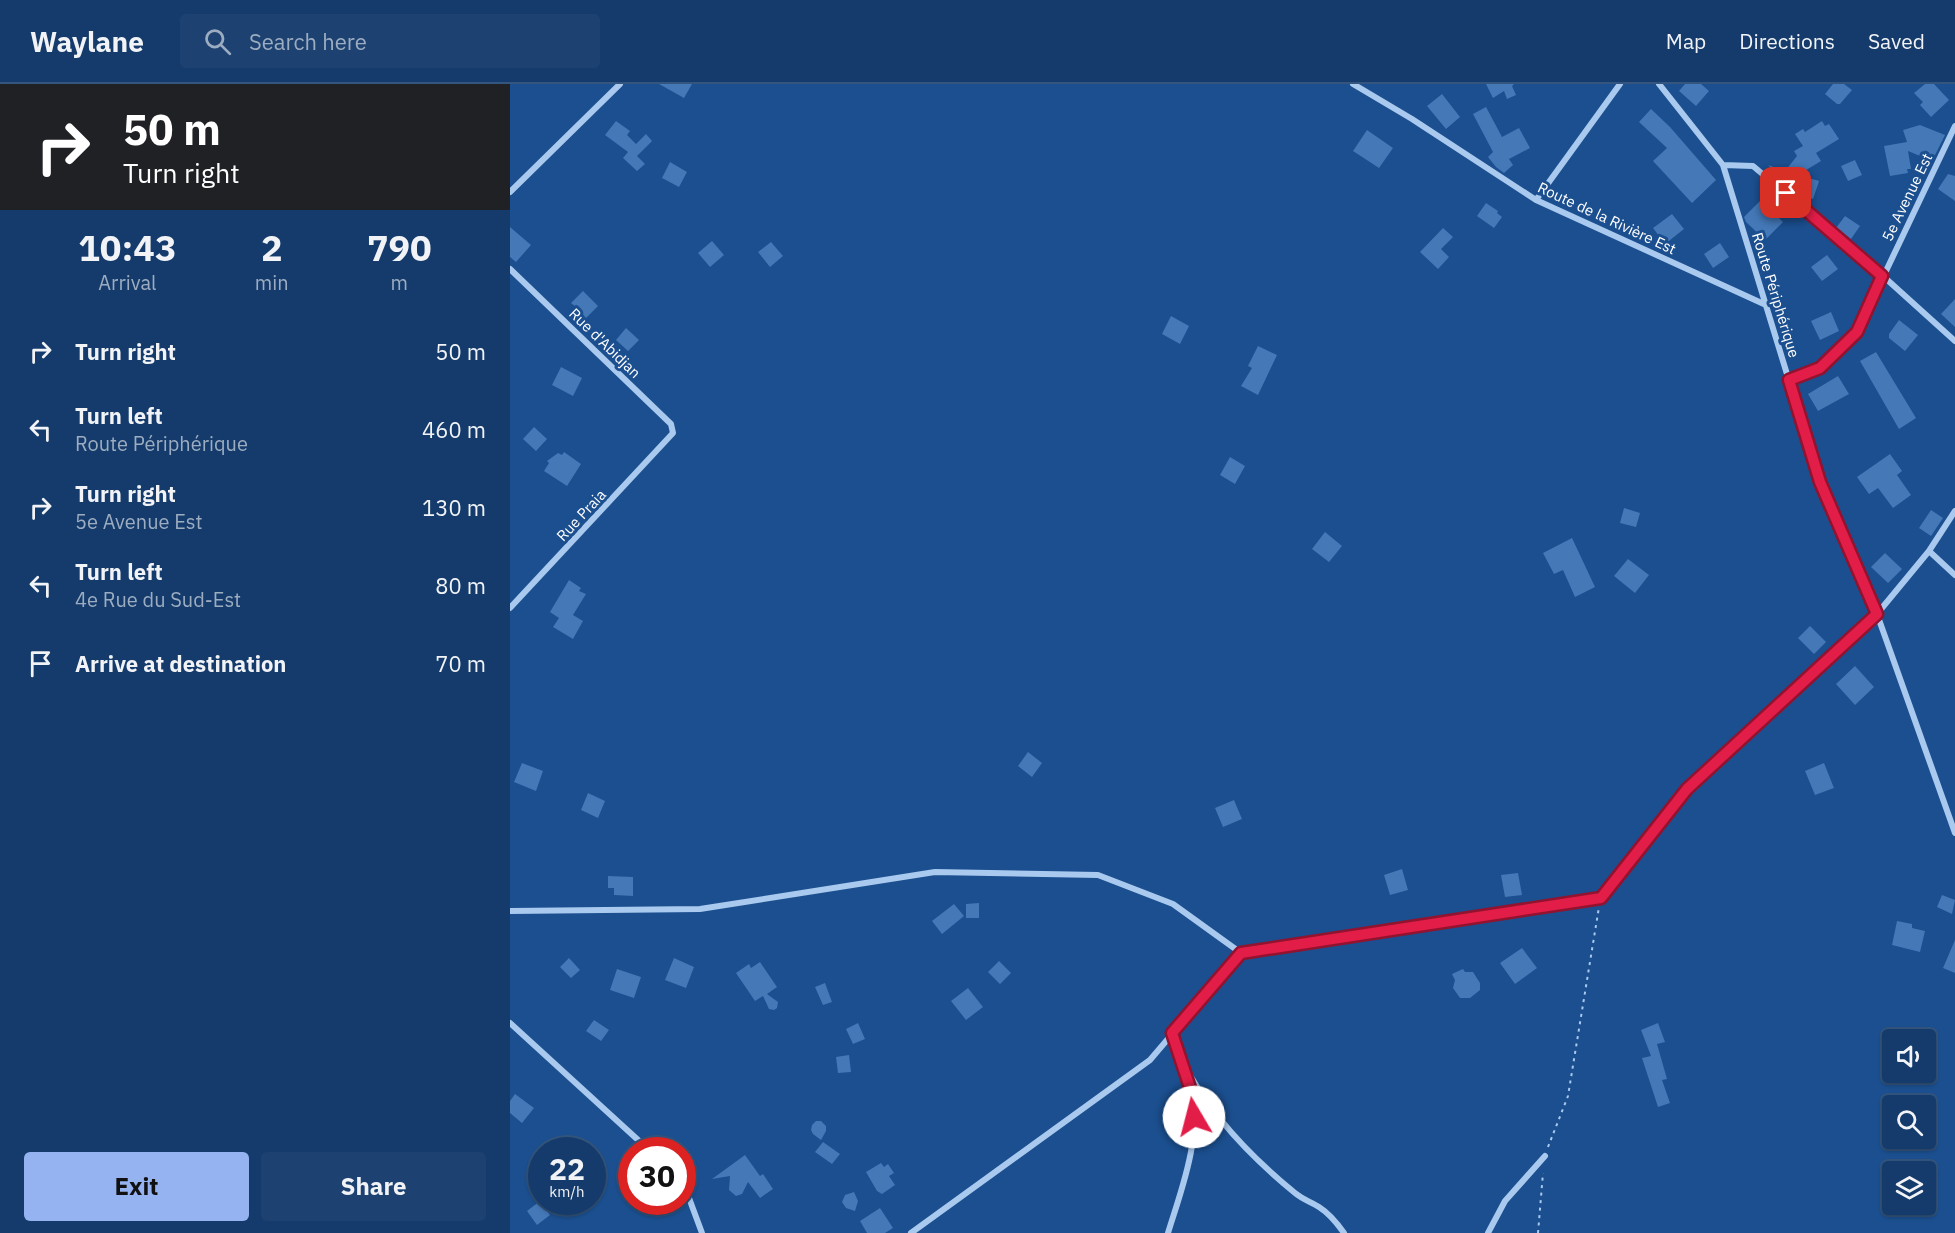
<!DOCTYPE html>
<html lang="en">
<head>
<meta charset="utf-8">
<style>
	:root { --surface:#143b6b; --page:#1d4271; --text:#f1f3f6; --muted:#9dadc1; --line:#33557e; --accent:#95b2f1 }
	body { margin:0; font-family:"IBM Plex Sans",sans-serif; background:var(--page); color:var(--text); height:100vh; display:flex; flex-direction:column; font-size:22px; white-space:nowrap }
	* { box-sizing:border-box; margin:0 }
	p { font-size:20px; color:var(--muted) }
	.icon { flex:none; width:33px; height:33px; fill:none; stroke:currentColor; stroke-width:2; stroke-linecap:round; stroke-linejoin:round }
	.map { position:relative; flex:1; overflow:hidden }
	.panel { display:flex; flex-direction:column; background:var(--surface); width:510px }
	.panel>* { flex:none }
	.guide { background:#202124; color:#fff; overflow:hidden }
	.controls { position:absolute; left:1372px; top:945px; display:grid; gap:12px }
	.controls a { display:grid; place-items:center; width:54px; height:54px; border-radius:6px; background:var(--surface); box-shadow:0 2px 4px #0004,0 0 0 2px var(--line); font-size:30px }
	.speed { position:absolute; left:18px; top:1053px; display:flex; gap:12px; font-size:30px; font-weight:700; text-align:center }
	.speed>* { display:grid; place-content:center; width:78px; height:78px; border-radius:50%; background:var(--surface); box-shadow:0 2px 4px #0004,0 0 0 2px var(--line); line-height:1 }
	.speed small { font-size:15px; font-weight:400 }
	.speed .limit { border:9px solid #d22; background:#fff; color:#111 }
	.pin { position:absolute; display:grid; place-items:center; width:51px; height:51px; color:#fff; margin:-26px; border-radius:12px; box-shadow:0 3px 9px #0006 }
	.me { position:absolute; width:66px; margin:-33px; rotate:352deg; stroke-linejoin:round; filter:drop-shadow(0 0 4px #0008) }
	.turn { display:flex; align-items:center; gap:21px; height:126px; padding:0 24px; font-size:27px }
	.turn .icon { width:78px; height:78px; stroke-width:2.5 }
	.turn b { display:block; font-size:42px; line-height:51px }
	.eta { display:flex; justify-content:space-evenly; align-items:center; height:102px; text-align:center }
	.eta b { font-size:36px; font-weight:800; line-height:42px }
	.action { display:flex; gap:12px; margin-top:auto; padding:12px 24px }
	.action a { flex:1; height:69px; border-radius:6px; background:var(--accent); color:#111; font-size:24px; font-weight:800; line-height:69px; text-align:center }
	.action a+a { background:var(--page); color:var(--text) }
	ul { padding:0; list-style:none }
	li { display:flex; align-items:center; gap:18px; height:78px; padding:0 24px }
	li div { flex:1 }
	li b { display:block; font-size:22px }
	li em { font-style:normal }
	header { display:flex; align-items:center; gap:36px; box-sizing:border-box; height:84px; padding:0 30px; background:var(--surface); border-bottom:2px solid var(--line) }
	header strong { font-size:28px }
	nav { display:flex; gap:33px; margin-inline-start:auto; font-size:21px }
	.search { width:420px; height:54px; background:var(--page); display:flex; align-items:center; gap:15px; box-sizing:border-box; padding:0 21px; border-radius:6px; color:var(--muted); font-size:22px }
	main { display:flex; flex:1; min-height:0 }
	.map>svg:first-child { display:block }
	.building { fill:#4478b7 }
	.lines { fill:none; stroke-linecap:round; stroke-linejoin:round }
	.path { stroke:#a9c9ee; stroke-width:2; stroke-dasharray:3 4.5; stroke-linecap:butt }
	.minor { stroke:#a9c9ee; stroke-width:6 }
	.route-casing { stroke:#92132f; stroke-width:15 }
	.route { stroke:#e11d48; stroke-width:10 }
	.labels { text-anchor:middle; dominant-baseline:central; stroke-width:6; stroke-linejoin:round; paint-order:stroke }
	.street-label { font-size:15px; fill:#fff; stroke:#1b4f8f }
</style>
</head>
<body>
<header>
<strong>Waylane</strong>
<div class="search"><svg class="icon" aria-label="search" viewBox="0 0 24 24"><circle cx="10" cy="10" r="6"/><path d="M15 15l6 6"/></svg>Search here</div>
<nav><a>Map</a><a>Directions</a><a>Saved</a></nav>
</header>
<main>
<section class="panel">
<div class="guide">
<div class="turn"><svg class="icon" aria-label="right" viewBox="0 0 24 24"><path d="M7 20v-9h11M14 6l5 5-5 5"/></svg><div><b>50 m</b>Turn right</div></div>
</div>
<div class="eta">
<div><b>10:43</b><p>Arrival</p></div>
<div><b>2</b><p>min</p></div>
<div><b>790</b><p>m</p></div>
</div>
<ul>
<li><svg class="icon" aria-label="right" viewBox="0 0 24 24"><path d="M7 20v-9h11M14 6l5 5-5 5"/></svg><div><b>Turn right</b></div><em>50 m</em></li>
<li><svg class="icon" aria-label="left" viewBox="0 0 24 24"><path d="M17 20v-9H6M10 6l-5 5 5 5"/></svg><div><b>Turn left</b><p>Route Périphérique</p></div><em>460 m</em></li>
<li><svg class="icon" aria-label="right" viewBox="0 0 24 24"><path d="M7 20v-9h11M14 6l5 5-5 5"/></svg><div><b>Turn right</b><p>5e Avenue Est</p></div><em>130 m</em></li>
<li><svg class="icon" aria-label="left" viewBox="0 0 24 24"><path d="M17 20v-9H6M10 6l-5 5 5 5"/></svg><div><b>Turn left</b><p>4e Rue du Sud-Est</p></div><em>80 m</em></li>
<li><svg class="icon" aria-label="arrive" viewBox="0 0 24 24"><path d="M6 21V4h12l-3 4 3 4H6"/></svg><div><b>Arrive at destination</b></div><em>70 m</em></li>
</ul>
<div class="action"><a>Exit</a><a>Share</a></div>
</section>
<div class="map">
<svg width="1445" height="1149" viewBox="0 0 1445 1149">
	<rect width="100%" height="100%" fill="#1b4f8f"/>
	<path class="building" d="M149 0H182L174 14Z
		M976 0H1004L1002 2 1006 11 997 15 994 7 983 14Z
		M1175 0H1191L1199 7 1186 22 1169 7Z
		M1323 0H1334L1342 6 1330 20H1327L1315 10Z
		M1415 0H1424L1439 16 1421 33 1410 21 1413 18 1404 9Z
		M932 10 950 33 936 45 917 22Z
		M976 23 992 53 1009 44 1020 64 999 75 1003 81 994 89 986 83 978 73 983 68 963 30Z
		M1141 25 1160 43 1206 96 1182 119 1143 77 1157 64 1129 38Z
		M106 37 120 47 117 51 126 60 136 50 142 57 127 72 135 80 127 87 113 74 118 68 95 51Z
		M1312 37 1315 42 1319 40 1329 55 1306 69 1311 77 1288 91 1309 97 1303 115 1293 112 1258 81 1275 87 1287 72 1284 67 1293 62 1285 50 1293 45 1295 48Z
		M1410 41 1435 51 1422 77 1398 67 1401 85H1397L1398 89 1380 92 1374 62 1397 58 1393 46Z
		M857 46 883 64 869 84 843 67Z
		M1345 76 1352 91 1338 97 1331 82Z
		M160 78 177 88 169 103 152 94Z
		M1438 90 1445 92V117L1428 105Z
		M1251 116 1273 138 1255 156 1236 138 1234 133Z
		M976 119 988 127 987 129 992 133 984 144 967 132Z
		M1162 130 1174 145 1155 160 1143 144Z
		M1335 132 1350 142 1341 155 1326 144Z
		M0 143 21 161 6 178 0 173Z
		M933 144 943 153 931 165 939 173 928 185 910 168Z
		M202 157 214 171 200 183 188 169Z
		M261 158 273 172 260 183 248 168Z
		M1210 159 1219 173 1203 184 1194 170Z
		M1317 171 1328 185 1312 197 1301 183Z
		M73 207 88 222 73 237 62 227 66 223 61 219Z
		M1445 215V243L1431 230Z
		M1321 228 1329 247 1310 256 1301 237Z
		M661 232 679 242 670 260 652 250Z
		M1277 233 1283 250 1271 254 1266 236Z
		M1389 236 1408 251 1395 267 1379 254V250Z
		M116 244 129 256 118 267 106 256Z
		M748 262 767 271 748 311 731 302 742 284 738 282Z
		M1366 268 1406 334 1389 345 1350 277Z
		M51 283 72 294 63 312 42 301Z
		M1328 292 1339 310 1308 327 1298 310Z
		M24 343 37 355 26 367 13 355Z
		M54 368 71 380 57 402 34 387 39 379 37 377 48 369 52 371Z
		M1380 370 1392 387 1387 391 1401 411 1383 424 1368 404 1359 410 1347 393Z
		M720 373 735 382 725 400 710 391Z
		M1114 424 1130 429 1126 443 1110 439Z
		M1421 426 1433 434 1421 452 1409 444Z
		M815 448 832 462 819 478 802 465Z
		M1062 454 1085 503 1065 513 1053 486 1044 490 1033 469Z
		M1375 469 1392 485 1378 499 1361 483Z
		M1118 475 1139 491 1125 509 1104 492Z
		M59 496 71 504 69 507 76 510 63 531 73 537 63 555 43 543 49 534 40 528Z
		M1300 542 1316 558 1304 570 1288 554Z
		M1345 582 1364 603 1345 621 1326 600Z
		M518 668 532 679 522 693 508 682Z
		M12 679 33 687 26 707 4 698Z
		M1314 679 1324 704 1305 711 1295 687Z
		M78 709 95 717 88 734 71 726Z
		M724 716 732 735 713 743 705 724Z
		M892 785 898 806 880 811 874 791Z
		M1008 789 1012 811 995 813 991 791Z
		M98 792 123 793V812L104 811V804H98Z
		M1432 811 1445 816 1442 830 1427 823Z
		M469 819V834H456V820Z
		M444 820 454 832 432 850 422 837Z
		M1387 837 1402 840V844L1415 847 1410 868 1382 861Z
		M1445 856V889L1433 884Z
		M1012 864 1027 884 1005 900 990 879Z
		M59 874 70 886 61 894 50 883Z
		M164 874 184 883 176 904 155 896Z
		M489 877 501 889 490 900 478 888Z
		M250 878 267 903 257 910 268 918 267 924 264 926 259 925 253 912 245 917 226 889 239 880 241 884Z
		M107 885 131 893 124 914 100 906Z
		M953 885 955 888H963L970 899V906L960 914H950L943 904 945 896 942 890Z
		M315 899 322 918 313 921 305 903Z
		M458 904 473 923 456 936 441 917Z
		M84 936 99 946 91 957 76 947Z
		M348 939 355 955 343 960 336 945Z
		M1148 939 1155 958 1147 960 1157 995 1152 996 1160 1019 1148 1023 1132 974 1141 972 1131 946Z
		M339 971 341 988 328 989 326 973Z
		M5 1010 24 1024 12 1039 0 1029V1017Z
		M306 1037H311L316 1042V1047L311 1056 303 1050 301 1046 302 1041Z
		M313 1058 330 1070 322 1080 305 1068Z
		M235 1071 250 1092 253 1090 263 1105 250 1114 238 1098 232 1110 226 1112 219 1106 220 1092 202 1095Z
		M371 1079 374 1083 378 1080 384 1089 379 1092 385 1101 372 1110 367 1107 356 1088Z
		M344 1108 348 1117 345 1127 336 1124 332 1118 335 1111Z
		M30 1117 40 1131 27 1141 17 1127Z
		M370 1124 383 1144 375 1149H357L350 1137Z"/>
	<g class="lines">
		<path class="path" d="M1038 1063 1058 1012 1089 823
			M1028 1149 1033 1089"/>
		<path class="minor" d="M843 0 902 35 1026 116 1256 221
			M1149 0 1213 81 1310 398 1367 530 1445 749
			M1213 81 1243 82 1373 192 1445 257
			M0 108 110 0
			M1026 116 1110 0
			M0 185 161 340 163 349 0 524
			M1279 296 1310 284 1347 248 1445 42
			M1419 467 1445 491
			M0 827 190 825 425 788 588 791 663 820 731 869
			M0 939 139 1066
			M662 949 674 983
			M674 980C700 1031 741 1073 785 1109 792 1115 801 1118 809 1123 820 1130 827 1139 834 1149
			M172 1105 179 1114 192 1149
			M401 1149 640 976 731 869 1091 814 1177 705 1367 530 1419 467 1445 427
			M658 1149C674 1097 694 1050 678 995
			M978 1149 995 1117 1035 1072"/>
	</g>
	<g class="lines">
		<defs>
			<path id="route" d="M684 1033V1016L662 949 731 869 1091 814 1177 705 1367 530 1310 398 1279 296 1310 284 1347 248 1372 192 1276 109"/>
		</defs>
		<use href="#route" class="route-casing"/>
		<use href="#route" class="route"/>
	</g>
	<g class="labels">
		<g class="street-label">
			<text transform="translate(1397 113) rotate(-64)">5e Avenue Est</text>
			<text transform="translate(1097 134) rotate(25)">Route de la Rivière Est</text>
			<text transform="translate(1266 211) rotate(73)">Route Périphérique</text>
			<text transform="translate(95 259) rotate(44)">Rue d'Abidjan</text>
			<text transform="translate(71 431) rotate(-47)">Rue Praia</text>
		</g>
	</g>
</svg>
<div class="controls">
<a><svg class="icon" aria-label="sound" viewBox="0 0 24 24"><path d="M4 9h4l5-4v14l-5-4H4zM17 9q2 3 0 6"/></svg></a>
<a><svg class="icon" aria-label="search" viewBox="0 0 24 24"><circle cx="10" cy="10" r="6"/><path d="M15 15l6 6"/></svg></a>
<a><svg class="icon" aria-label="layers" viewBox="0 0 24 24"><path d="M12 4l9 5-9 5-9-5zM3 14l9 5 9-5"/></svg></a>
</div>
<div class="speed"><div>22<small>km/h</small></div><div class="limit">30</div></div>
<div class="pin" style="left:1276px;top:109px;background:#d93025"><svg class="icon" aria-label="arrive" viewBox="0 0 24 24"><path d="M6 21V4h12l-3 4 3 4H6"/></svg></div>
<svg class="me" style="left:684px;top:1033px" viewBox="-20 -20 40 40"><circle r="19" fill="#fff"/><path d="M0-13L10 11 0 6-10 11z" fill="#e11d48"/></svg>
</div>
</main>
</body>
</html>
